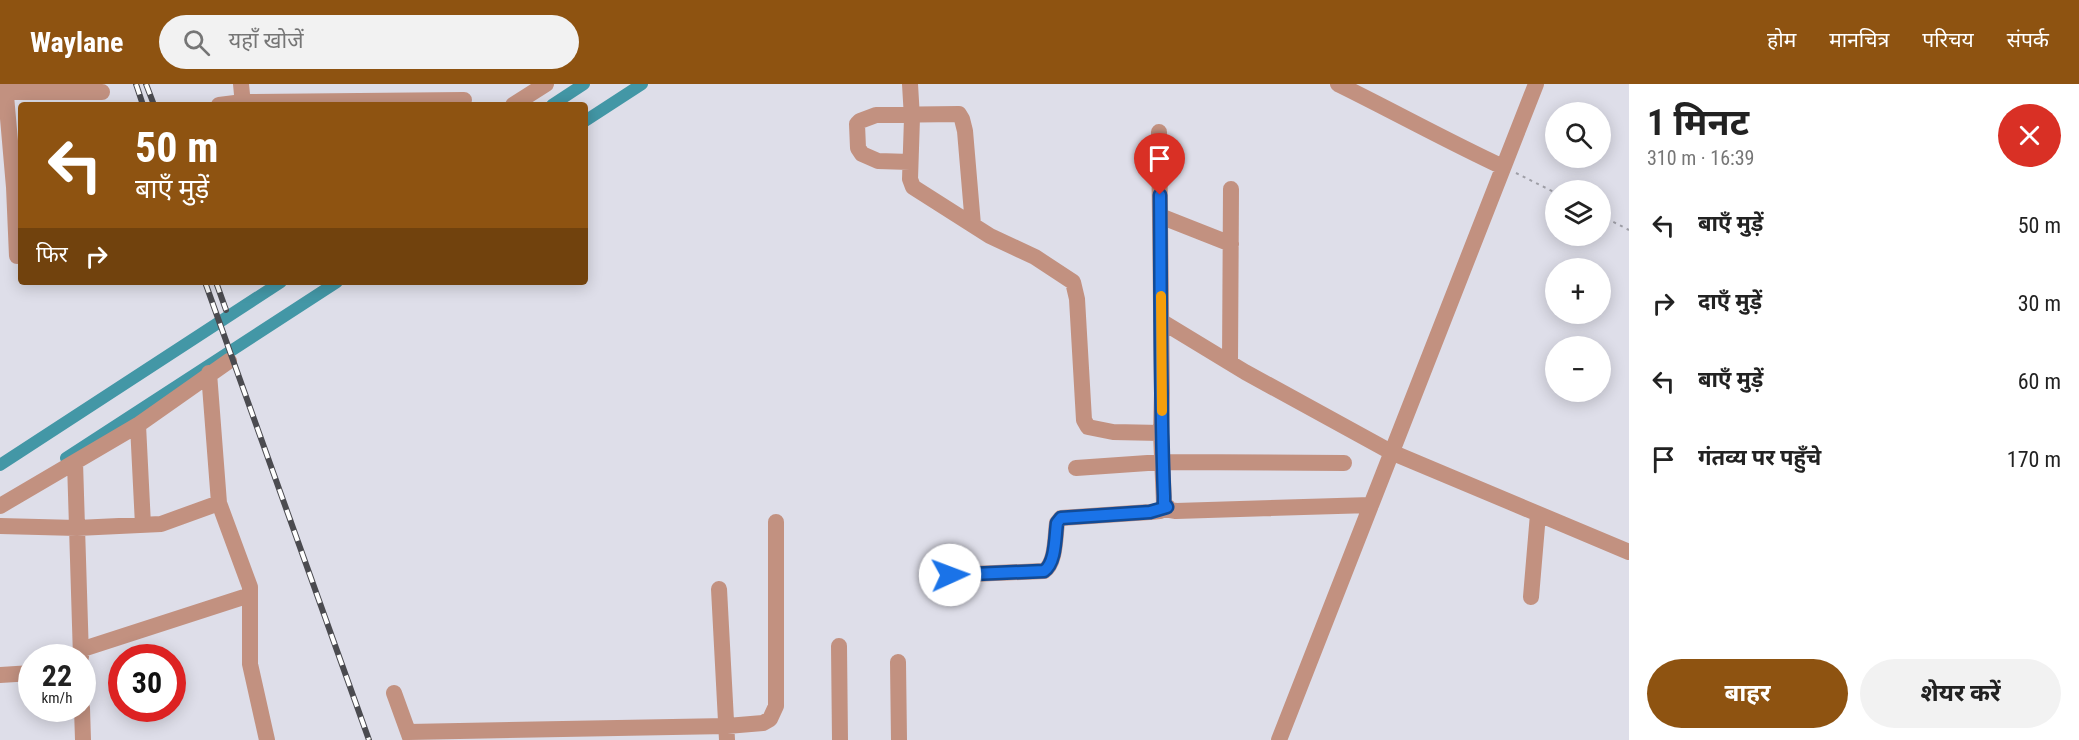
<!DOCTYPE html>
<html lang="hi">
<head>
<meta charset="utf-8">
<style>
	:root { --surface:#fff; --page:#f2f2f2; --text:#222; --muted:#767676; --accent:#8e5311 }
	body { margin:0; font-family:"Roboto Condensed","Noto Sans Devanagari",sans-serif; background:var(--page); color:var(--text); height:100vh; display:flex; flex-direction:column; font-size:22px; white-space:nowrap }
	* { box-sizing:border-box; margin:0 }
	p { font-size:20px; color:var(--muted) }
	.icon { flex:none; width:33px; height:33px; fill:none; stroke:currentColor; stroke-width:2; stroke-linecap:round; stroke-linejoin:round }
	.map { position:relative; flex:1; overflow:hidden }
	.side { display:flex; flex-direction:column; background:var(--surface); width:450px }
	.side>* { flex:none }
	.hud { position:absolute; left:18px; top:18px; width:570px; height:183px; border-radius:6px; box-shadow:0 3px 15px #0003; background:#8e5311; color:#fff; overflow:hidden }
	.controls { position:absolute; left:1545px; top:18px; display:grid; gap:12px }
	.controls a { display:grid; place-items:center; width:66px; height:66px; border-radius:50%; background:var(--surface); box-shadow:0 3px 15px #0003; font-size:30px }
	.speed { position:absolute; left:18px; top:560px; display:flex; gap:12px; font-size:30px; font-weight:700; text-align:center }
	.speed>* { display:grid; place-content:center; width:78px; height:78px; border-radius:50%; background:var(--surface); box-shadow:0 3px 15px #0003; line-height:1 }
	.speed small { font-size:15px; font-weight:400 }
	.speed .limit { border:9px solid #d22; background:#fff; color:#111 }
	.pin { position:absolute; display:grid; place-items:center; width:51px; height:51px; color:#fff; margin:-62px -26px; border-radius:50% 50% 50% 0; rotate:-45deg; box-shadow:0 0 6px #0007 }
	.pin .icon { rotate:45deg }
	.me { position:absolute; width:66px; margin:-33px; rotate:88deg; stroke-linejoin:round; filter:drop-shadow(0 0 4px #0008) }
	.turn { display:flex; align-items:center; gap:21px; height:126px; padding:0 18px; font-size:27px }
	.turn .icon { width:78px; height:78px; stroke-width:2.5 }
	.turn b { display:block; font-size:42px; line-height:51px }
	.then { display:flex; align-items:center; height:57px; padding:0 18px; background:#0003; gap:12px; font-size:22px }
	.round { display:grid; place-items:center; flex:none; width:63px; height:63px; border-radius:32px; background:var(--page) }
	.head { display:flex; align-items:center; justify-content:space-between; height:102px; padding:0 18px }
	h1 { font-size:36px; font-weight:700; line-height:45px }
	.button { display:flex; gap:12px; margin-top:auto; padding:12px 18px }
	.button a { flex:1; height:69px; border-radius:36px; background:var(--accent); color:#fff; font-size:24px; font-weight:700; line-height:69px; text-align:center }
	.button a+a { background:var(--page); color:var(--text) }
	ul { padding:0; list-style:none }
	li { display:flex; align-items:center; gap:18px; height:78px; padding:0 18px }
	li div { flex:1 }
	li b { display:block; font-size:22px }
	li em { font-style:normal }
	header { display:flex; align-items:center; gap:36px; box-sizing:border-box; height:84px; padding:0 30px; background:var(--accent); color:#fff }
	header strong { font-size:28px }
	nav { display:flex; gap:33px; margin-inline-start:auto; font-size:21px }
	.search { width:420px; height:54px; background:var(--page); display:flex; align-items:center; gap:15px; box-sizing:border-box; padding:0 21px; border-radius:33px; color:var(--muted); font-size:22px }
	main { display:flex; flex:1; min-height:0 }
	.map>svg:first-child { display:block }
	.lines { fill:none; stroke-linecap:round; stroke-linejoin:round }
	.canal { stroke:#4397a6; stroke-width:12 }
	.path { stroke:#9e9ea6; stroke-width:2; stroke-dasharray:3 4.5; stroke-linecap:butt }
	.minor { stroke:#c29180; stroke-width:16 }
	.rail-casing { stroke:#4b4b50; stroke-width:6 }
	.rail { stroke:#fff; stroke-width:4; stroke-dasharray:11; stroke-linecap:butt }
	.route-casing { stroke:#114b97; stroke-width:15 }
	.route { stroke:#1a73e8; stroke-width:10 }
	.slow { stroke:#f59e0b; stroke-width:10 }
</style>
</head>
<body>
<header>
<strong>Waylane</strong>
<div class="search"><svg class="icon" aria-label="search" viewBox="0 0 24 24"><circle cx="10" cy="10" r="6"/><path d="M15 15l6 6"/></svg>यहाँ खोजें</div>
<nav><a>होम</a><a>मानचित्र</a><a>परिचय</a><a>संपर्क</a></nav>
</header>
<main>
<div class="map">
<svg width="1629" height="656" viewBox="0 0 1629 656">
	<rect width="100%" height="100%" fill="#dedee9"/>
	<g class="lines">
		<path class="canal" d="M552 21 584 0
			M585 37 642 0
			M66 374 337 198
			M0 381 281 198"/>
		<path class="path" d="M1516 89 1556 109
			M1600 131 1629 146"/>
		<path class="minor" d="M5 0 14 103 17 172
			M241 0 243 21
			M910 0 912 34 910 95 913 103 990 152 1035 173 1073 198 1077 215 1084 336 1088 343 1113 348 1161 349
			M1338 0C1393 27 1447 57 1503 83
			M5 8H102
			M219 21 243 18 464 16
			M513 21 546 0
			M1159 48 1162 309 1161 349 1164 419 1170 426 1176 427 1371 421
			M910 78 878 77 862 70 858 64 857 40 860 37 876 31 959 30 962 35 965 47 973 141
			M1160 132 1231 160
			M1161 237 1245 288 1391 368 1629 468
			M1230 279 1231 105
			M209 289 219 419 250 503V580L267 656
			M138 341 143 441
			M75 378 81 573
			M1076 384 1162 378 1344 379
			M0 422 138 341 229 277
			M0 442 77 444 161 440 219 419
			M950 491 1044 487C1056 479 1055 453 1057 439L1061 434 1150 428 1160 427 1168 423
			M719 505 727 656
			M1531 513 1538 430
			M839 562 840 656
			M80 566 250 511
			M898 578 899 656
			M0 591 32 589
			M394 609 411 656
			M82 624 83 656
			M408 648 727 642 763 639 770 635 776 622V438
			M1279 656 1536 0"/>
		<defs>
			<path id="rail" d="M136 0 143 21
				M146 0 154 21
				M205 198 369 656
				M216 198 226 226"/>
		</defs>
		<use href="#rail" class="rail-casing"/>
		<use href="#rail" class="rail"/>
	</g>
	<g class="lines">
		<defs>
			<path id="route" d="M950 491 1044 487C1056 479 1055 453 1057 439L1061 434 1150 428 1167 423 1164 419V412C1160 312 1161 211 1160 111"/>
		</defs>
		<use href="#route" class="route-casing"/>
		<use href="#route" class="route"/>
		<path class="slow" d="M1161 212 1162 327"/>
	</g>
</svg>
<div class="controls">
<a><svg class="icon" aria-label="search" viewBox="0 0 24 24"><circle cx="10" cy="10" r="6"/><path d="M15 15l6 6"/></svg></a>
<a><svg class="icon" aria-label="layers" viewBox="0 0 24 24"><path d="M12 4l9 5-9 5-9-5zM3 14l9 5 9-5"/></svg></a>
<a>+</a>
<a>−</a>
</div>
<div class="speed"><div>22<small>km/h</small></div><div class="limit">30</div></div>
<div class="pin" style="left:1160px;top:111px;background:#d93025"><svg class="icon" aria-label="arrive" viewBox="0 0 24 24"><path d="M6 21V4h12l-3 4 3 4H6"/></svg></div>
<svg class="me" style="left:950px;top:491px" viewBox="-20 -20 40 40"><circle r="19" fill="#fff"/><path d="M0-13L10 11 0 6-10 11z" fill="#1a73e8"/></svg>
<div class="hud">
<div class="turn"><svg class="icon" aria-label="left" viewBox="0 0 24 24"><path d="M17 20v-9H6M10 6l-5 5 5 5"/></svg><div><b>50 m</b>बाएँ मुड़ें</div></div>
<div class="then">फिर<svg class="icon" aria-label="right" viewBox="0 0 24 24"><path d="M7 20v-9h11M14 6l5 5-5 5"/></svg></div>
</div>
</div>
<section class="side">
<div class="head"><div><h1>1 मिनट</h1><p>310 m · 16:39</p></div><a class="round" style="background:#d93025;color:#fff"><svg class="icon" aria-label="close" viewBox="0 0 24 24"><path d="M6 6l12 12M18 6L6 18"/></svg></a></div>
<ul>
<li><svg class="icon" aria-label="left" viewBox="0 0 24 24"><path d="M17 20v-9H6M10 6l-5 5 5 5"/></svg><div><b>बाएँ मुड़ें</b></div><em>50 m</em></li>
<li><svg class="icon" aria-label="right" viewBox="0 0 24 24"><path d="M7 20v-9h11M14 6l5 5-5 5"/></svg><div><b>दाएँ मुड़ें</b></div><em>30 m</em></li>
<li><svg class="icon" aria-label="left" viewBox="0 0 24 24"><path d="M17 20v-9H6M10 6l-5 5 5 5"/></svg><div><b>बाएँ मुड़ें</b></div><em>60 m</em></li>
<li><svg class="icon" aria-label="arrive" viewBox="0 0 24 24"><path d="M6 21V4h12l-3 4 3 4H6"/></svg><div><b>गंतव्य पर पहुँचे</b></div><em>170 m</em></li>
</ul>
<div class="button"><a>बाहर</a><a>शेयर करें</a></div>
</section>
</main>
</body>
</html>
